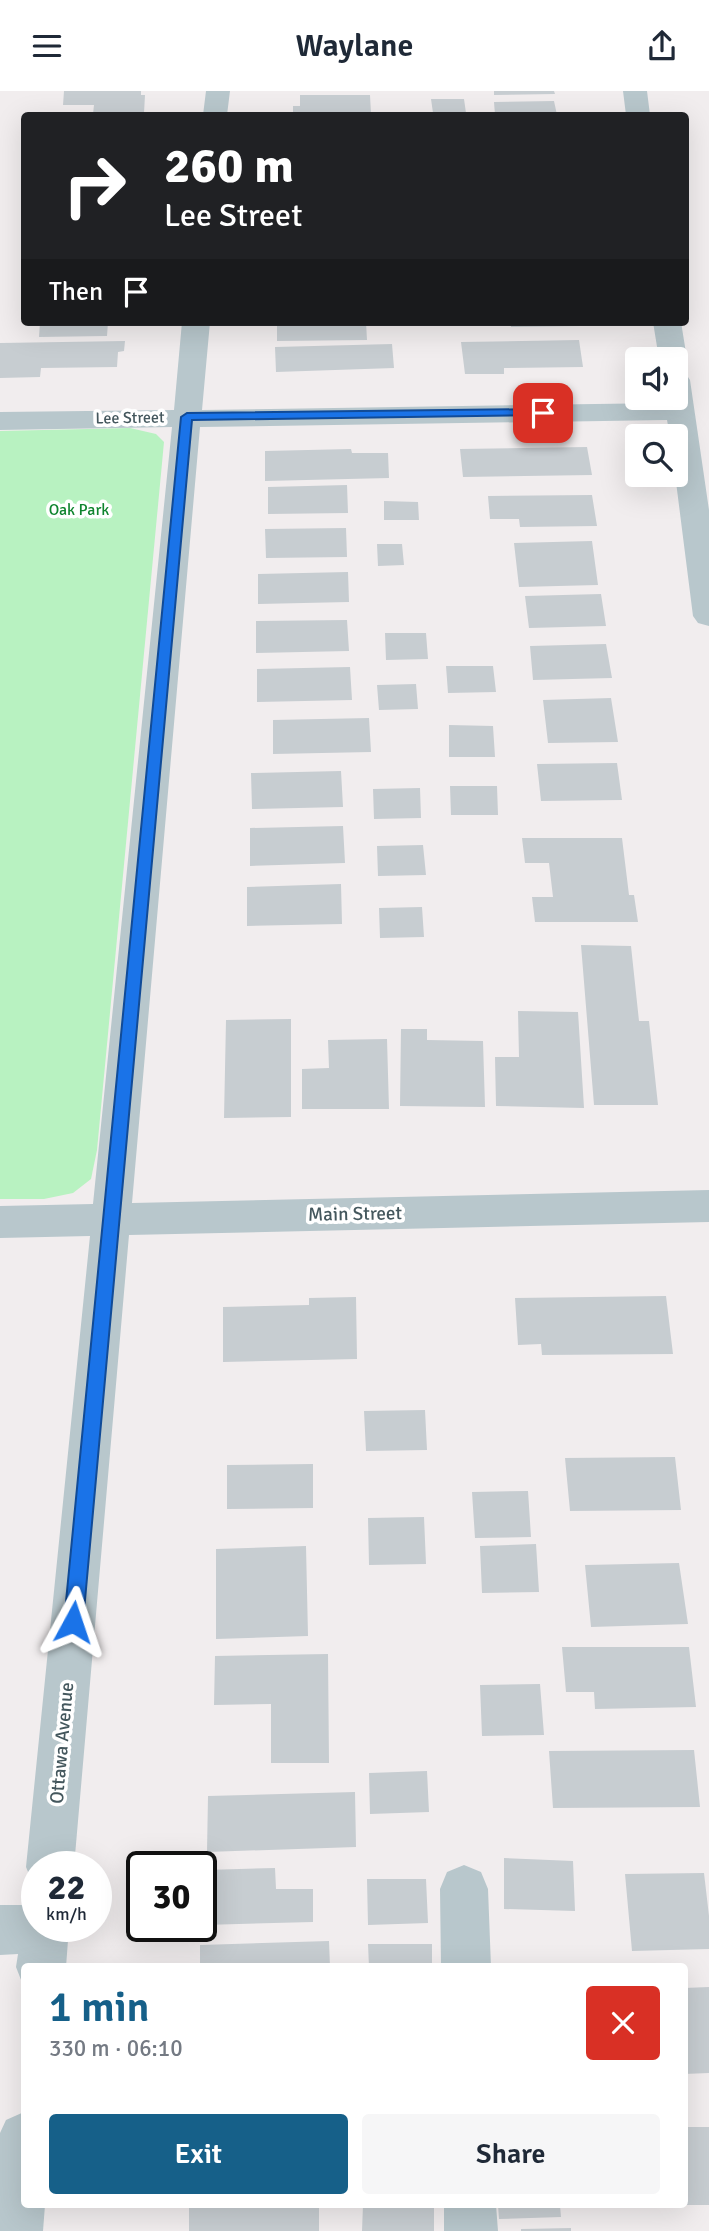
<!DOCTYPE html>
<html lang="en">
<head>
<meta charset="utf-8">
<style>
	:root { --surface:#fff; --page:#f6f6f7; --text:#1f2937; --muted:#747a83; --accent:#166089 }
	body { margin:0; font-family:Signika,sans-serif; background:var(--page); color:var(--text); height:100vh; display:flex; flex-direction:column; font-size:26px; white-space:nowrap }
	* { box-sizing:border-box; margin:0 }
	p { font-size:23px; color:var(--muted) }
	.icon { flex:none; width:38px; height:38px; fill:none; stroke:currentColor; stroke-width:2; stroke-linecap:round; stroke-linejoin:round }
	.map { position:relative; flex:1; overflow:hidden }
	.details { position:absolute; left:21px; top:1872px; width:667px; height:245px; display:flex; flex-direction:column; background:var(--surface); border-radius:7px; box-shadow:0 7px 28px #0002 }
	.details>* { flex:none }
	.banner { position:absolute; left:21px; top:21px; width:668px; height:214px; border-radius:7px; box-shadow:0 7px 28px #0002; background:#202124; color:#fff; overflow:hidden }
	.buttons { position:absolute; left:625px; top:256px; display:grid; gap:14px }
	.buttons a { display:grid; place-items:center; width:63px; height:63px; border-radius:7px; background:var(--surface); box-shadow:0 7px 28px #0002; font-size:35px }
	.speed { position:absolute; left:21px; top:1760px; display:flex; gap:14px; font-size:35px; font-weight:700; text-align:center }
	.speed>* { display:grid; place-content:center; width:91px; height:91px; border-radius:50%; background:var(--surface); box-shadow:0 7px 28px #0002; line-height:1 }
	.speed small { font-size:18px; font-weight:400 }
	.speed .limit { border:4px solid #111; border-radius:10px; background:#fff; color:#111 }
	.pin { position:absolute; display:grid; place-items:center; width:60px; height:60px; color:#fff; margin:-30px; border-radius:14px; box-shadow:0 4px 10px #0006 }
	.me { position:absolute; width:77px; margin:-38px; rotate:5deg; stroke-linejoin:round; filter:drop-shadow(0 0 5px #0008) }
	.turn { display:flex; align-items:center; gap:24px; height:147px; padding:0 28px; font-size:32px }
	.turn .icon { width:91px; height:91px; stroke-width:2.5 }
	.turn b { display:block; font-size:49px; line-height:60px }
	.then { display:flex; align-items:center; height:66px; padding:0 28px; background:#0003; gap:14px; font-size:26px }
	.round { display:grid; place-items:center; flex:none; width:74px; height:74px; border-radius:7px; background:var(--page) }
	.overview { display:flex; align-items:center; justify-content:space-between; height:119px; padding:0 28px }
	h1 { font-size:42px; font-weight:600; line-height:52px; color:var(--accent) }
	.button { display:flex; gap:14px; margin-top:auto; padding:14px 28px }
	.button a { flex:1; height:80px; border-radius:7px; background:var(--accent); color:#fff; font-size:28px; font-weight:600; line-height:80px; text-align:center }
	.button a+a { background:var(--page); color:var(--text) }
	header { display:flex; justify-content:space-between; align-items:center; height:91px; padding:0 28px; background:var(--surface); font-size:32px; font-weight:600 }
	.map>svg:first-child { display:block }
	.green { fill:#b8f2c1 }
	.building { fill:#c7cdd1 }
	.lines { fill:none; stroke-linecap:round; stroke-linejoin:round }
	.minor { fill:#b8c7cc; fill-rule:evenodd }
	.route { fill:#1a73e8; stroke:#114b97; stroke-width:2 }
	.labels { text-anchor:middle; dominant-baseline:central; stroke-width:7; stroke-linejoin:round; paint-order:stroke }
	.far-street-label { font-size:16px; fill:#44575d; stroke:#fff }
	.far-park-label { font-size:16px; fill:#0f842e; stroke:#fff }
	.street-label { font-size:19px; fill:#44575d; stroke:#fff }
</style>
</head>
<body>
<header><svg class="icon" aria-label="menu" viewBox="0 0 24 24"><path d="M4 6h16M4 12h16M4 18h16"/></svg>Waylane<svg class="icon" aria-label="share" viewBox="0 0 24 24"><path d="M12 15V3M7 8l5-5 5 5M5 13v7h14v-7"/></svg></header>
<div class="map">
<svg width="709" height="2140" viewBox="0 0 709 2140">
	<rect width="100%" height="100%" fill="#f1edee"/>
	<path class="green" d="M130 337 156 343 164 351 97 1059 91 1088 73 1102 44 1108H0V340Z"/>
	<path class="building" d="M64 0H141V4H145L144 22 93 23 94 14H63Z
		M494 0H554L555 3 494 4Z
		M300 4H370L371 23 293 24V15H300Z
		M431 8H464L466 22H433Z
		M554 10 557 24H495L494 11Z
		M40 231H108L107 245 39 246Z
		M277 231H366L367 249 277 250Z
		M510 231H579L580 235 511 236Z
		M579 249 583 276 504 277V283H465L461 251Z
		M125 250 124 260 118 261 117 276 41 277 40 286 0 287V252Z
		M392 253 394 277 276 281 275 256Z
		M587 356 592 384 463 386 460 358Z
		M351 358 352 362H388L389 387 265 390V360Z
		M347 394 348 422 268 423V396Z
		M592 404 597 435 520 436 519 428H490L488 405Z
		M384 410 418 411 419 429H384Z
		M346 437 347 466 266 467 265 438Z
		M592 450 598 494 519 496 514 452Z
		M377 453H402L404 474 378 475Z
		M348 481 349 511 258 513V483Z
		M601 503 606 535 529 537 525 505Z
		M347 529 349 560 256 562V530Z
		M385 542H426L428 568 386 569Z
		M606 553 612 587 533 589 530 555Z
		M446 575H493L496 601 448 602Z
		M350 576 352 609 257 611V578Z
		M416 593 418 618 379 619 377 594Z
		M611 607 618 651 548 652 543 609Z
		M369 627 371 661 273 663V629Z
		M449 634 493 635 495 666H449Z
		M617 672 622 709 541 710 537 673Z
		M341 680 343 716 252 718 251 682Z
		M450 695H497L498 724H451Z
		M420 697 421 727 374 728 373 698Z
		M343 735 345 772 250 775V737Z
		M522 747H622L629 804H634L638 831H535L532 806H553L549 772H525Z
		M423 754 426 784 378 785 377 755Z
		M341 793 342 833 247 835V796Z
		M422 816 424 846 380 847 379 817Z
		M581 854 631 855 639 930H649L658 1014H594Z
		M518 920 578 921 584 1017 496 1015 495 966H519Z
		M291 928V1026L224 1027 226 929Z
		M401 938H427V949L483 950 485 1016 400 1015Z
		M387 948 389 1018H302V978L329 977 328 949Z
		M666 1205 673 1263 542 1264 541 1253 518 1254 515 1207Z
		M356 1206 357 1268 223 1271V1216L309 1214V1207Z
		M425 1319 427 1359 366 1360 364 1320Z
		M675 1366 681 1419 570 1420 565 1367Z
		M313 1373V1417L227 1418V1374Z
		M528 1400 531 1446 475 1447 472 1401Z
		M424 1426 426 1473 369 1474 368 1427Z
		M536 1453 539 1501 482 1502 480 1455Z
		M306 1455 308 1545 216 1548V1458Z
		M679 1472 688 1533 591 1536 585 1474Z
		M562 1556H689L696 1616 595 1618 594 1601H566Z
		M328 1563 329 1672H271V1613L214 1614 215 1565Z
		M540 1593 544 1644 482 1645 480 1594Z
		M694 1659 700 1716 553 1717 549 1660Z
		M427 1680 429 1721 370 1723 369 1682Z
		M355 1701 356 1756 207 1761 208 1705Z
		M504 1767 573 1770 575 1820 504 1818Z
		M275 1777 276 1798H313V1831L204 1834 205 1779Z
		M704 1782 709 1825V1858L632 1860 625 1783Z
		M367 1788H426L428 1832 368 1834Z
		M329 1850 330 1876H200V1854Z
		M368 1853H432V1876H369Z
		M709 1896V1982L684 1983V1897Z
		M684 2036H709V2114H684Z
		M189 2114H319V2140H189Z
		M363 2114H434V2140H362Z
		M498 2114H560L561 2126 499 2128Z
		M571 2137V2140H521V2138Z"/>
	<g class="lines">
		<path class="minor" d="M206 0H230L227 24H203Z
			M623 0H647L650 24H626Z
			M182 231H210L202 319 665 312 664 306H676V281L686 283 690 289 709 419V535L698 532 693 525 675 383 676 345H670L667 329 200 336 132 1112 709 1099V1131L129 1144 74 1776H37V1795L33 1793 26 1776 90 1145 0 1147V1115L93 1113 172 336 0 339V321L174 319Z
			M653 231H681L687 268 683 274 676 276V268H659Z
			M464 1774 481 1781 488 1798 491 1876H441L440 1798 447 1781Z
			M0 1814H37V1836H69L66 1876H24L23 1894 16 1876 18 1863 0 1864Z
			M24 2021V2114H45L43 2140H0V2042L6 2029Z
			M444 2114H496L498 2140H444Z"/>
	</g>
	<path class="route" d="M543 318 547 319V324L192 329 83 1531 80 1537 73 1540 67 1537 64 1531 181 326 187 322Z"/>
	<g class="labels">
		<g class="far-street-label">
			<text transform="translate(130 327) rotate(-1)">Lee Street</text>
		</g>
		<g class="far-park-label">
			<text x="79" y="419">Oak Park</text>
		</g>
		<g class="street-label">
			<text transform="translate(355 1123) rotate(-1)">Main Street</text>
			<text transform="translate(62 1652) rotate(-85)">Ottawa Avenue</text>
		</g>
	</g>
</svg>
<div class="buttons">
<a><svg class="icon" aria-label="sound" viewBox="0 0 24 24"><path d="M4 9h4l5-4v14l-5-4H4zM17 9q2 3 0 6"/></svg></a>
<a><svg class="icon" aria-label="search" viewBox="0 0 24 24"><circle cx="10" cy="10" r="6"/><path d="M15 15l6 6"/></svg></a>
</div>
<div class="speed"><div>22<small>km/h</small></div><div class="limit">30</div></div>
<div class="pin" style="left:543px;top:322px;background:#d93025"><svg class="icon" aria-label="arrive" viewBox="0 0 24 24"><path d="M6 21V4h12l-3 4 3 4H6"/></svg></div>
<svg class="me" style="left:73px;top:1531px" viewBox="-20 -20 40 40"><path d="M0-17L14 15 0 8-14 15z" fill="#1a73e8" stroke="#fff" stroke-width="4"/></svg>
<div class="banner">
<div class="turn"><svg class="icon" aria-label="right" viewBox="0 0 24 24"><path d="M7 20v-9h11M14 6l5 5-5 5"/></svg><div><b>260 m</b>Lee Street</div></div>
<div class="then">Then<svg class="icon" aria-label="arrive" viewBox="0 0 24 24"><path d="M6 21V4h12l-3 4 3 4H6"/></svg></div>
</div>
<section class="details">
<div class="overview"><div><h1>1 min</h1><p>330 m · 06:10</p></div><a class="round" style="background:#d93025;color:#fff"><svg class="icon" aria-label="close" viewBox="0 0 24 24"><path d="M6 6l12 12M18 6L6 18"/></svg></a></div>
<div class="button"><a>Exit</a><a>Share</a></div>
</section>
</div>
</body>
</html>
